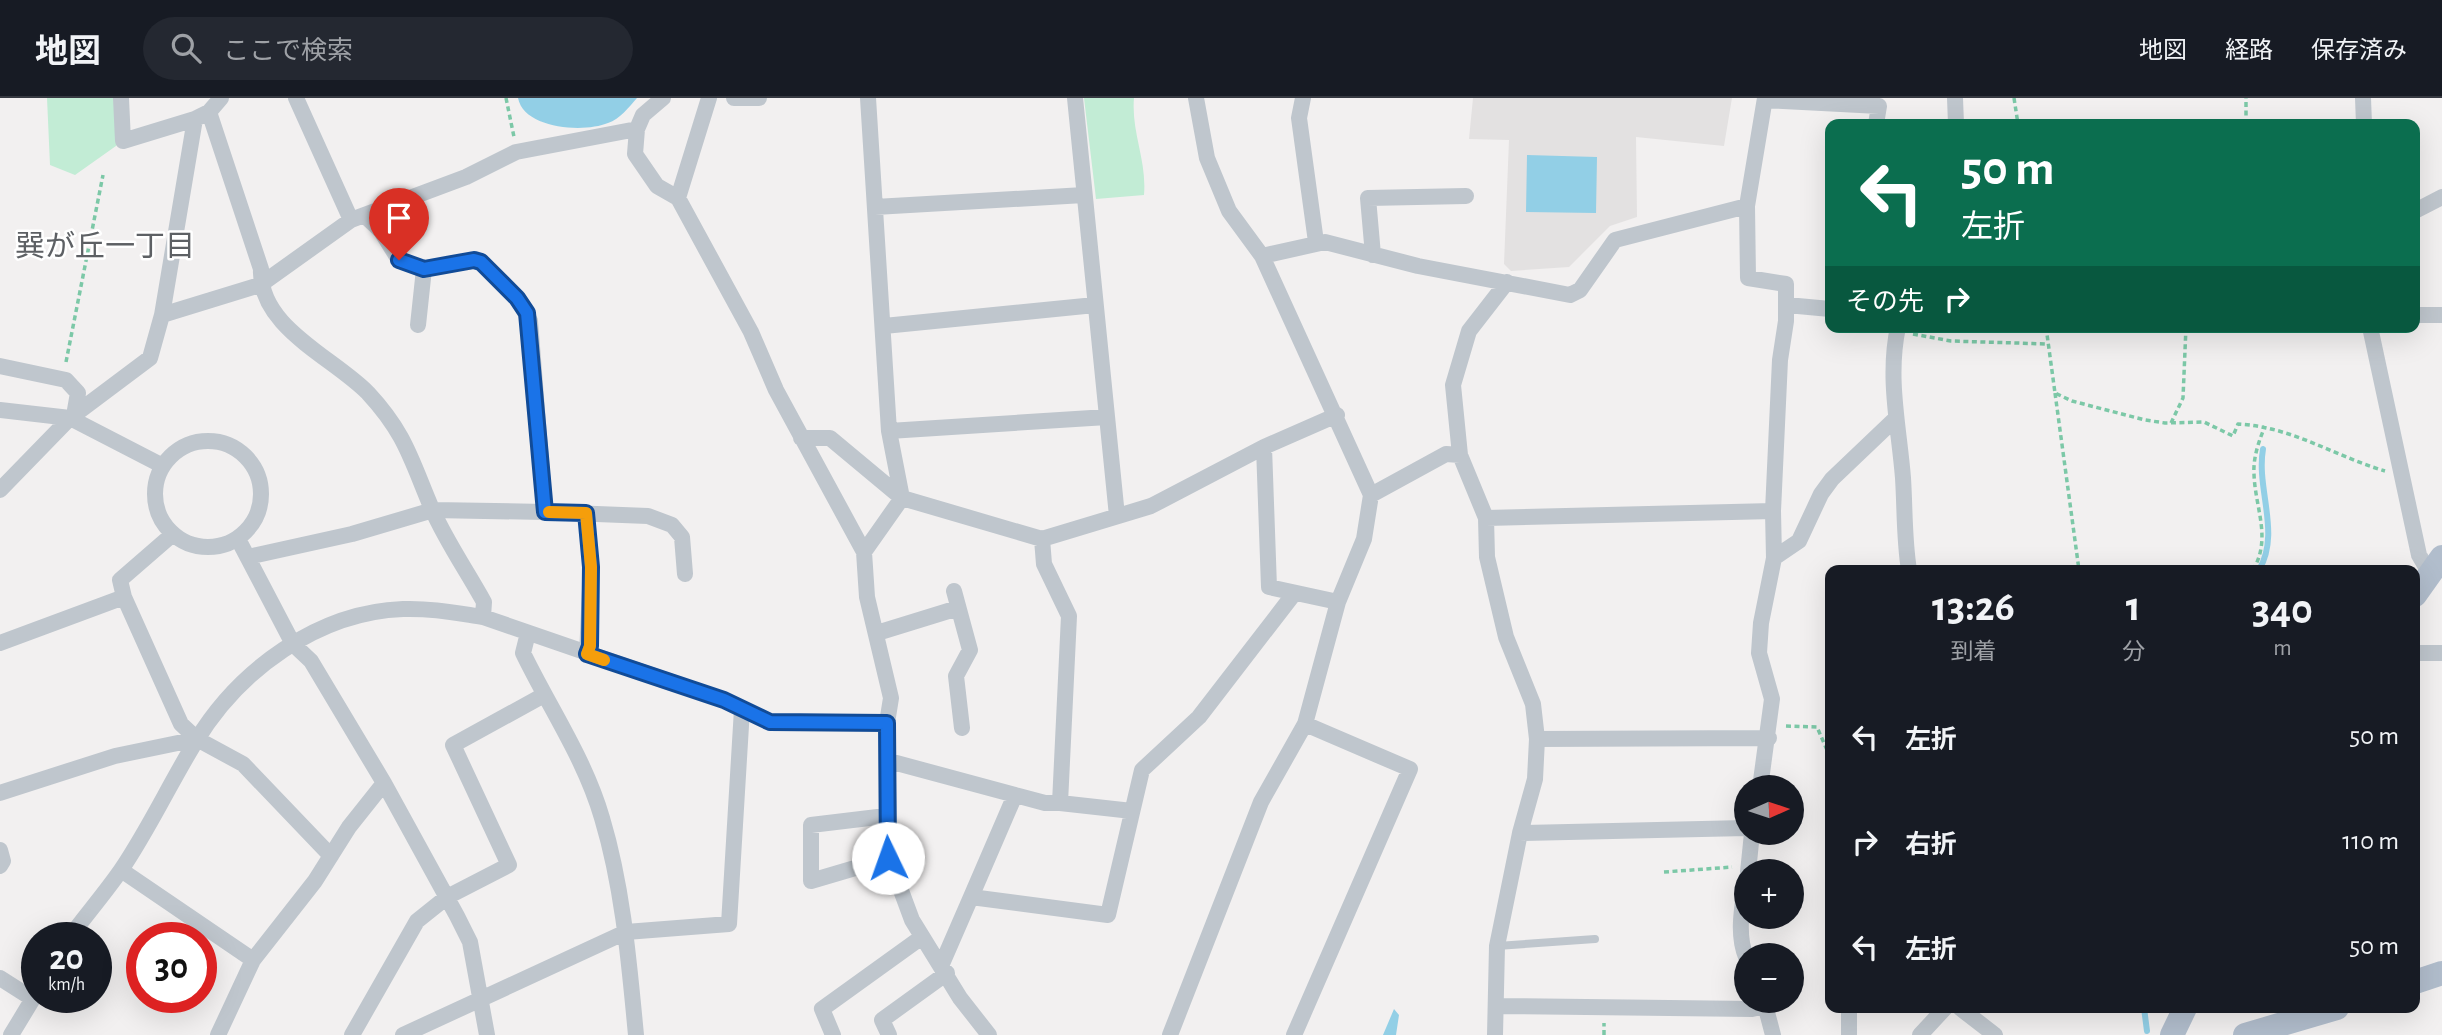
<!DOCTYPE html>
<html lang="ja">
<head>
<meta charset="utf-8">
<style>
	:root { --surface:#171b24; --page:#242831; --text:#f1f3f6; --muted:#9ea1a6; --line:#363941 }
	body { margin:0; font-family:"Alegreya Sans","Noto Sans JP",sans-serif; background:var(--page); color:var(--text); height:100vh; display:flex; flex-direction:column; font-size:26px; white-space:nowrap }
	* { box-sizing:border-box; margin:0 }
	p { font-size:23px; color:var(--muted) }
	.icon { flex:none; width:38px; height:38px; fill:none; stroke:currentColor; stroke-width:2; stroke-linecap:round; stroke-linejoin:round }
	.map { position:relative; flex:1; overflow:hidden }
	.panel { position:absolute; left:1825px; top:467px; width:595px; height:448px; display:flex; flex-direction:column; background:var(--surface); border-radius:14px; box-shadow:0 7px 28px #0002 }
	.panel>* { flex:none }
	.guide { position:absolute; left:1825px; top:21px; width:595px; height:214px; border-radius:14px; box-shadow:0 7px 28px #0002; background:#0b6e4f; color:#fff; overflow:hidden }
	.needle { width:46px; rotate:87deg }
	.fabs { position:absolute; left:1734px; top:677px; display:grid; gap:14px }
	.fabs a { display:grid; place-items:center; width:70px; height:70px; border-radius:50%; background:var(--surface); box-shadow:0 7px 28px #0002; font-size:35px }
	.speed { position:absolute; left:21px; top:824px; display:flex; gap:14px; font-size:35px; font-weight:700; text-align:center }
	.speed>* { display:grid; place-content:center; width:91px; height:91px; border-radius:50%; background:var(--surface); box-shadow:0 7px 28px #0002; line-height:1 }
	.speed small { font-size:18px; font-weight:400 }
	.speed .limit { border:10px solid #d22; background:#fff; color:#111 }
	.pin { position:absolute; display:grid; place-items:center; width:60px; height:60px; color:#fff; margin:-72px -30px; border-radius:50% 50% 50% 0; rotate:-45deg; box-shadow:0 0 7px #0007 }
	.pin .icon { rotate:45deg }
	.me { position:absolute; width:77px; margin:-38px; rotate:357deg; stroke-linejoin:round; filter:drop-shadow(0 0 5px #0008) }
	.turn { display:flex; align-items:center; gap:24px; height:147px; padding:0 21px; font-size:32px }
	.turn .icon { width:91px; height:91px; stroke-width:2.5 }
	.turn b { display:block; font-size:49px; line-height:60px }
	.then { display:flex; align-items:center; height:66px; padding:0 21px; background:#0003; gap:14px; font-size:26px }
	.eta { display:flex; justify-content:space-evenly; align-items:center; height:119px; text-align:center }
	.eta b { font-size:42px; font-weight:600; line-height:49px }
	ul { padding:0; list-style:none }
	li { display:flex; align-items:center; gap:21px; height:105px; padding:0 21px }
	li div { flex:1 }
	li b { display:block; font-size:26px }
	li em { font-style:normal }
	header { display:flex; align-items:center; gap:42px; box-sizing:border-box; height:98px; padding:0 35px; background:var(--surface); border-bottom:2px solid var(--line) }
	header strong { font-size:33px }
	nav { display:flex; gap:38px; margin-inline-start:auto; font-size:24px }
	.search { width:490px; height:63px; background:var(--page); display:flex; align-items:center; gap:18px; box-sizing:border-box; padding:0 24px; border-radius:38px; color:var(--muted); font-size:26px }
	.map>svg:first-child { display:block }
	.education { fill:#e3e1e1 }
	.green { fill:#c2ecd5 }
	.water { fill:#92cfe6 }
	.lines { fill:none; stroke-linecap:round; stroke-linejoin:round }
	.stream { stroke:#92cfe6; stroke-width:6 }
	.path { stroke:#7cc8a7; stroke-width:3.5; stroke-dasharray:5 3.5; stroke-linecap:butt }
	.service { stroke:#bfc6cd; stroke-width:8 }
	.minor { stroke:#bfc6cd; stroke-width:16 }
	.primary { stroke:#b1bdcc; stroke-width:24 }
	.route-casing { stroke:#114b97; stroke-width:18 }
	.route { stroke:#1a73e8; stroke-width:12 }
	.slow { stroke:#f59e0b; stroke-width:12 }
	.labels { text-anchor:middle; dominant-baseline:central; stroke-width:5; stroke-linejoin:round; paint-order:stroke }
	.neighbourhood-label { font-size:30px; fill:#5d6064; stroke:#fff }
</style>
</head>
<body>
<header>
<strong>地図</strong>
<div class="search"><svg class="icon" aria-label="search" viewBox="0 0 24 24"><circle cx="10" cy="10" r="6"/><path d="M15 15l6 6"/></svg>ここで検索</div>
<nav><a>地図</a><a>経路</a><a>保存済み</a></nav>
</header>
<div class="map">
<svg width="2442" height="937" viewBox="0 0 2442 937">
	<rect width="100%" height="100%" fill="#f2f0f0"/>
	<path class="education" d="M1473 0H1732L1724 48 1636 39 1637 119 1610 128 1569 169 1511 173 1504 166 1509 42 1469 41Z"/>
	<path class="green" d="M47 0H121L123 43 75 77 50 67Z
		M1084 0H1134C1131 34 1147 62 1144 97L1096 101Z"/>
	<path class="water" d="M518 0H637C629 9 620 21 608 25 584 35 524 31 518 0Z
		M1527 57 1597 59 1596 115 1526 114Z
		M1394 911 1399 917 1396 937H1383Z"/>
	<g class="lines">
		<path class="stream" d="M2259 472C2281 435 2256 391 2263 351
			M2144 910 2147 933"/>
		<path class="path" d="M506 0 514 39
			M2014 0 2018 26
			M2246 26V0
			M2046 229 2055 295 2072 303 2145 322 2165 325 2204 324 2233 338 2238 326C2293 329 2334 358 2385 373
			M1913 236 1951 243 2048 246
			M66 264 103 77
			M2055 295 2079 472
			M2171 325 2183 300 2186 229
			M2253 472C2272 440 2255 410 2254 376 2253 359 2259 343 2265 328
			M1786 628 1817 629 1830 659
			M1664 774 1732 769
			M1604 937V925"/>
		<path class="service" d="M1497 848 1595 841"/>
		<path class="minor" d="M121 0 123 43 195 21 209 14 221 0
			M296 0 351 122
			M734 0H759
			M868 0 889 333 902 400 1042 441 1151 408 1264 349 1337 317
			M1075 0 1117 418
			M1303 0 1299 20 1316 144
			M1955 0 1956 26
			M2363 0 2364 26
			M1765 2 1879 8 1876 26
			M209 14 261 171C258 229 333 259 368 295 406 336 411 362 432 411 446 443 467 473 484 504L483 519
			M637 31 643 17 663 0
			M678 100 709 0
			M875 109 1084 97
			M2415 113 2442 99
			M364 117 381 133 399 162 424 171
			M1373 157 1368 100 1466 98
			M1262 158 1325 144 1418 168 1570 197 1580 192 1615 142 1747 108
			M1787 207 1830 211
			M162 217 195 21
			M2415 217H2442
			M418 227 424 171 474 162 481 164 517 200 530 223 545 414
			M884 228 1095 207
			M1898 229C1887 280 1899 329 1903 380 1905 411 1904 442 1909 472
			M2370 229 2419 457 2430 476
			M0 268 66 282 78 295 75 312 77 315
			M0 312 70 320 163 368
			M889 333 1107 319
			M801 340H830L902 400 864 454
			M155 396a53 53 0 1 1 106 0a53 53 0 1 1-106 0Z
			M1264 349 1269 489 1338 504
			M1460 357 1453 287 1469 233 1507 184
			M0 392 70 320 150 260 162 217 260 187 351 122 466 79 516 54 637 31 635 56 657 88 678 100 751 234 776 292 864 454 867 499 891 600 887 625 889 760 912 822 960 900 989 937
			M1371 397 1446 356 1460 357 1486 420 1487 459 1506 539 1533 606 1537 641 1535 681 1520 735 1497 848 1495 937
			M586 416 591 469 587 557
			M1486 420 1773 413
			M238 441 293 546 311 563 384 685 457 818 470 844 487 937
			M248 459 352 436 433 412 545 414 648 418 672 427 682 439 685 476
			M1774 460 1799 443 1821 396 1832 381 1895 321
			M954 493 970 552 956 578 962 630
			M124 499 120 482 173 436
			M528 535 523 555C549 609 585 661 602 720 623 790 629 864 636 937
			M877 535 958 510
			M0 545 124 499 181 626 197 641 243 666 331 758
			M2415 555H2442
			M1537 641 1769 640
			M889 663 1045 705H1060L1069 518 1044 466 1042 441
			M1760 690 1772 601 1759 555 1761 525 1774 460 1773 413 1780 262 1786 223V186L1748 180 1747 108 1765 0
			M0 695 115 658 197 641
			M1060 705 1132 713
			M886 718 811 727V783L889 760
			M1520 735 1746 730
			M0 752 3 763 0 768
			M121 772 253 862
			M1748 774 1752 735
			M1746 781C1743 806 1736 835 1746 859
			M971 799 1015 697
			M69 840C86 817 105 795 121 772 149 731 170 685 196 643 239 572 318 514 403 511 431 510 456 515 483 519L724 602 770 624 887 625
			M941 868 971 799 1108 817 1142 672 1199 619 1293 497
			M0 880 33 901
			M1764 903 1773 937
			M1497 908 1752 911 1765 908
			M1849 910V937
			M1960 910 1995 937
			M11 937 37 894
			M218 937 253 862 315 783 349 729 384 685
			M352 937 417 823 447 799 509 767 453 647 544 597
			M403 937 626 834 729 826 742 611
			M833 937 822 911 922 839
			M889 937 882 922 947 875
			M1170 937 1261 704 1305 626 1338 504 1364 441 1371 397 1262 158 1229 113 1207 60 1196 0
			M1294 937 1410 671 1305 626
			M1920 937 1945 910"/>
		<path class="primary" d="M2415 497 2442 459
			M2415 884 2442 875
			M2172 937 2185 910
			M2245 937 2337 910"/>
	</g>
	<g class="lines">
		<defs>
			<path id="route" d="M399 162 424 171 474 162 481 164 517 200 527 215 545 414 586 415 591 469 590 548 587 556 724 602 770 624 887 625 888 760"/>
		</defs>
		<use href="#route" class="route-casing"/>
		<use href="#route" class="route"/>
		<path class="slow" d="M549 414 586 415 591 469 590 548 587 556 604 562"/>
	</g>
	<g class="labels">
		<g class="neighbourhood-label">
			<text x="105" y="149">巽が丘一丁目</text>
		</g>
	</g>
</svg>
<div class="fabs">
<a><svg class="needle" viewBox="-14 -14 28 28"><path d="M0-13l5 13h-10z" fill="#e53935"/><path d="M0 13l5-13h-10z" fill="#9ea1a6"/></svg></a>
<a>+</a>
<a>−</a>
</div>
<div class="speed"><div>20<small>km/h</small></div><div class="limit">30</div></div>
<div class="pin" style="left:399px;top:162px;background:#d93025"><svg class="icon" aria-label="arrive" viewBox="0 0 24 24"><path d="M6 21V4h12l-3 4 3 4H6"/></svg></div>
<svg class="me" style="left:888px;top:760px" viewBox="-20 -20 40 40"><circle r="19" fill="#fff"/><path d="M0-13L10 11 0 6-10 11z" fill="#1a73e8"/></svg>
<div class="guide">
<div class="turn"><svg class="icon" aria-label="left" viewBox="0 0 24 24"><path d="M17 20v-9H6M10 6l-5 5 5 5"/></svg><div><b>50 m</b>左折</div></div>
<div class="then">その先<svg class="icon" aria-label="right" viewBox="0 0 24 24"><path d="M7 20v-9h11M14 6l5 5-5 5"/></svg></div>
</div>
<section class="panel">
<div class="eta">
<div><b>13:26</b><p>到着</p></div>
<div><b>1</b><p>分</p></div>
<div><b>340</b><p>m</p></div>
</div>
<ul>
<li><svg class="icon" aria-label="left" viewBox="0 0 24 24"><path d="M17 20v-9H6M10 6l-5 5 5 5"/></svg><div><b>左折</b></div><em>50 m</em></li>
<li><svg class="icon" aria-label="right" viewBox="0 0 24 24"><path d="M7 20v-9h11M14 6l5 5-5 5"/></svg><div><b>右折</b></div><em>110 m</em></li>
<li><svg class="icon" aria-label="left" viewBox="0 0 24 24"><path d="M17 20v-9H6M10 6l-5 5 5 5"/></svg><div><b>左折</b></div><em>50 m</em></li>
</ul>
</section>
</div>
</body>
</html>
